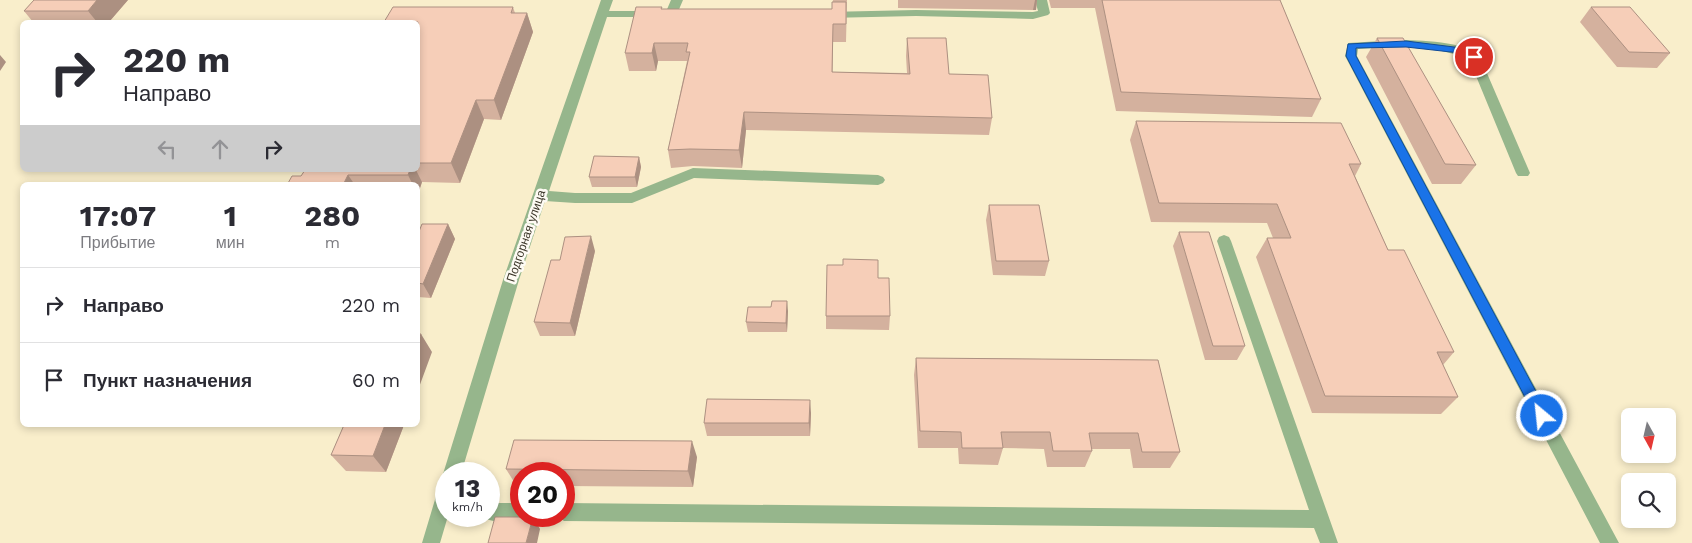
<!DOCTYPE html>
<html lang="ru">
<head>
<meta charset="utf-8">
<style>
	:root { --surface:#fff; --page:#f7f7f7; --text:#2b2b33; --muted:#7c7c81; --line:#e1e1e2 }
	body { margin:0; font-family:"Work Sans",sans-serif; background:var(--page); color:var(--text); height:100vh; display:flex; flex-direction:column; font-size:19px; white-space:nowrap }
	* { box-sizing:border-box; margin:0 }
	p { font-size:16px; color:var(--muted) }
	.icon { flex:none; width:28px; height:28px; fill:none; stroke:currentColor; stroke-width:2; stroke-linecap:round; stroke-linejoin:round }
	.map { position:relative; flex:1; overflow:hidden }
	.side { position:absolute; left:20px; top:182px; width:400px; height:245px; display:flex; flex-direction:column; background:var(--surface); border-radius:8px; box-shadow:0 2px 8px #0003 }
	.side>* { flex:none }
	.hud { position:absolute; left:20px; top:20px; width:400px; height:152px; border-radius:8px; box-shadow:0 2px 8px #0003; background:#fff; color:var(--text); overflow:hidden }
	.needle { width:32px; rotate:172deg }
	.buttons { position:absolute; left:1621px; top:408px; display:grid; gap:10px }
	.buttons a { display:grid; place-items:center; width:55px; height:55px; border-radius:8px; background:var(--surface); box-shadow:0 2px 8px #0003; font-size:25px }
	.speed { position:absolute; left:435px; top:462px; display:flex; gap:10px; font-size:25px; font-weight:700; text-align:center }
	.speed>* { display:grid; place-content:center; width:65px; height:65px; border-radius:50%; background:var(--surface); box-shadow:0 2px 8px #0003; line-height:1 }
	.speed small { font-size:12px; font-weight:400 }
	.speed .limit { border:8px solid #d22; background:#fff; color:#111 }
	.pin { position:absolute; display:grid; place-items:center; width:42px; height:42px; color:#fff; margin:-21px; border:2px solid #fff; border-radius:50%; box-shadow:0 1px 5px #0007 }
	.me { position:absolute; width:55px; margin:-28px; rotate:332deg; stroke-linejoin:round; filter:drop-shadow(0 0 4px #0008) }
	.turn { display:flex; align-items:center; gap:18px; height:105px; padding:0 20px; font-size:22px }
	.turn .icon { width:65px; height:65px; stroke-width:2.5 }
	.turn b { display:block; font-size:35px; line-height:42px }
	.lanes { display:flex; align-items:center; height:48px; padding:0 20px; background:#0003; justify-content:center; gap:25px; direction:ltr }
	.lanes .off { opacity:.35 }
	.eta { display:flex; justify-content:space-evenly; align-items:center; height:85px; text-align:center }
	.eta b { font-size:30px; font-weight:700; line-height:35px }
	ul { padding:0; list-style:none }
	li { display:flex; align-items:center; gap:15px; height:75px; padding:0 20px; border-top:1px solid var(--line) }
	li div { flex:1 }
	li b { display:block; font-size:19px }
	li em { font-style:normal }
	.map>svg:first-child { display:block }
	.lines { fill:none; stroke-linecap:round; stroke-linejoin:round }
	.minor { fill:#96b68c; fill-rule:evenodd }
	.wall { fill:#d4b19e }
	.shaded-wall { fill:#ac9081 }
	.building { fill:#f6ceb8; stroke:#ac9081 }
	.route { fill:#1a73e8; stroke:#114b97 }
	.labels { text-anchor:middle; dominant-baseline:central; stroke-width:5; stroke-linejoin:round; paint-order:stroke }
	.street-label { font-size:12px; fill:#3b3629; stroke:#fefbf4 }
</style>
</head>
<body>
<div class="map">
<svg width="1692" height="543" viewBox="0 0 1692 543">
	<rect width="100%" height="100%" fill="#f9eecb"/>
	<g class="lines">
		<path class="minor" d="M601 0H613L609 11H654L660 14 654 17H607L549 191 575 193H631L693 168 878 175 883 177 885 180 883 183 878 185 694 178 632 203H575L545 201 519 280 461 474H446V480L443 474 503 280Z
			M671 0H683L677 14 671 17 665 14Z
			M1035 0H1047L1050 13 1048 15 1033 19 916 16 827 18 821 15 827 12 916 10 1033 12 1038 11Z
			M1398 40C1417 40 1467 41 1480 57L1530 173 1528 176H1518L1516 173 1469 59C1434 45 1395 46 1358 49L1357 56 1619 543H1600L1345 56 1348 43Z
			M1224 235 1229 237 1231 241 1338 543H1320L1314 528 564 521 557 516H564V503L1309 510 1217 241 1219 237Z
			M446 485V516H448L440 543H422L437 493 440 487Z
			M489 503H521V516H528C520 524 490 524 482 516H489Z"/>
	</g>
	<path class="wall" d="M34 0H128L109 22H33L24 11Z
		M833 0H847L846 42H833L832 72 907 73 906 56 907 38 949 74 992 118 989 135 746 130 742 168 693 166 671 168 668 150 687 61H658L656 71H629L625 53 662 9H832Z
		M898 0H1037L1036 10H1033L898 8Z
		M1049 0H1280L1321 99 1312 117 1116 111 1095 8H1051Z
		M513 7 515 13H527L533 32 501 120 484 119 460 183 422 182 418 194V185H287L301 176 305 170H418V22Z
		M1591 7 1670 53 1657 68 1617 67 1580 22Z
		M1377 38 1476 165 1461 184H1432L1366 57Z
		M1136 121 1361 164 1355 176 1388 250 1454 352 1443 365 1458 397 1441 414 1312 413 1256 257 1267 238H1273L1267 223 1151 222 1130 140Z
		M639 157 641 167 637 187H592L589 177Z
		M989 205 1049 261 1045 276 993 275 986 220Z
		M448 224 455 239 431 298 418 297V234Z
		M1179 232 1245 346 1237 360H1205L1173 246Z
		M595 251 575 336H540L534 322Z
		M878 278 890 316 889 330 826 329V316Z
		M771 307 788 311 787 332H748L746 322Z
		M916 358 1158 360 1180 452 1170 468H1133L1130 449H1092V451L1085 467H1047L1044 449 1003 448 998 465 959 464 958 448H918L914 375Z
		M811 413 810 436H707L704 423Z
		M344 425H404L386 472 346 471 331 455Z
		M697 457 693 487 564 486V474H521V485H516L506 469Z"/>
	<path class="shaded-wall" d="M97 0H128L109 22H97L88 11Z
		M1035 0H1037L1036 10H1033Z
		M527 13 533 32 501 120 494 100Z
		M833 24V42L832 89V72Z
		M654 43 658 61 656 71 652 53Z
		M0 55 6 62 0 71Z
		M476 100 484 119 460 183 451 163Z
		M744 112 746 130 742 168 739 150Z
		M639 157 641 167 637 187 635 177Z
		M410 170H416L422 182 418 194V185H413L408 175Z
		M348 175 355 185H343Z
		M448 224 455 239 431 298 423 284Z
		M591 236 595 251 575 336 570 323Z
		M787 301 788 311 787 332 786 323Z
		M421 334 432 352 418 390V343Z
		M810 400 811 413 810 436 809 423Z
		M385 425H404L386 472 373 456Z
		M692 441 697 457 693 487 688 471Z
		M533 517 540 529 537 543H526Z"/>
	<path class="building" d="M34 0H97L88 11H24Z
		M1102 0H1280L1321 99 1121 92Z
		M832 2H846V24H833L832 72 910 74 907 38H946L949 74 988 75 992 118 744 112 739 150 690 149 668 150 690 52H686L688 43H654L652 53H625L636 7H662L661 9H832Z
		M393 7H513L511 13H527L494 100H476L451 163H418V22H384Z
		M1591 7H1630L1670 53 1629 52Z
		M1377 38H1403L1476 165 1445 164Z
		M1136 121 1341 123 1361 164H1349L1388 250H1404L1454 352H1437L1458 397 1325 396 1267 238H1291L1277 204 1159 203Z
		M594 156 639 157 635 177H589Z
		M305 170H410L408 175H348L343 185H287L292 176H301Z
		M989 205H1039L1049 261H996Z
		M422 224H448L423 284 418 283V234Z
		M1179 232H1209L1245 346H1213Z
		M591 236 570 323 534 322 551 260H560L565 237Z
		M843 259 878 260V278H889L890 316H826L827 265H843Z
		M772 301H787L786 323 746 322 748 307H771Z
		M418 334H421L418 343Z
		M916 358 1158 360 1180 452H1142L1138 433H1089L1092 451H1053L1050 432H1001L1003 448H962L961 432 920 431Z
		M707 399 810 400 809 423H704Z
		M344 425H385L373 456 331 455Z
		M514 440 692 441 688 471 506 469Z
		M495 517H533L526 543H488Z"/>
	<path class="route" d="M1406 41 1462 48 1479 57 1474 60 1460 53 1406 47 1356 48V56L1547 412 1548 416 1547 420 1542 422 1537 420 1346 56 1348 44Z"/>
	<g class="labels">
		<g class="street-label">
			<text transform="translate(526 236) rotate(-71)">Подгорная улица</text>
		</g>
	</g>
</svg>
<div class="buttons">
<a><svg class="needle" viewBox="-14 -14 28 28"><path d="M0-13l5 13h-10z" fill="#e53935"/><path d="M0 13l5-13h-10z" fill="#7c7c81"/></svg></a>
<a><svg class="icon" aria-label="search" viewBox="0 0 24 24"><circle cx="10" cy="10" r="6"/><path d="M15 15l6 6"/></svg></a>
</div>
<div class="speed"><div>13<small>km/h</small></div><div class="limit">20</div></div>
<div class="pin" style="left:1474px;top:57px;background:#d93025"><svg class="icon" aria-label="arrive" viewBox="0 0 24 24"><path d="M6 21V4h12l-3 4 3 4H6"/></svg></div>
<svg class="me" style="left:1542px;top:416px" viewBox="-20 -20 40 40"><circle r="17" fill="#1a73e8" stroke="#fff" stroke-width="3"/><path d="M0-11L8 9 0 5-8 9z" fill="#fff"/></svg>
<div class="hud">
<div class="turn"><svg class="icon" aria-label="right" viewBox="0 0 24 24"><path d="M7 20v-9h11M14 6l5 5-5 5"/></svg><div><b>220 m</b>Направо</div></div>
<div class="lanes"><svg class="icon off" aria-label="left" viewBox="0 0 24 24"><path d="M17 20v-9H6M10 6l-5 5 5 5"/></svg><svg class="icon off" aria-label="ahead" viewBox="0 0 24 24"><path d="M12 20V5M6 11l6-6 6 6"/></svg><svg class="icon" aria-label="right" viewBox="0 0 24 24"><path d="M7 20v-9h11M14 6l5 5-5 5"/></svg></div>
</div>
<section class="side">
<div class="eta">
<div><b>17:07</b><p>Прибытие</p></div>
<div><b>1</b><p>мин</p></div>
<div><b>280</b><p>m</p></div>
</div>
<ul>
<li><svg class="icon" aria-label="right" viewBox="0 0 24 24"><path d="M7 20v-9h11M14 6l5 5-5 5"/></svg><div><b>Направо</b></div><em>220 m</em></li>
<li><svg class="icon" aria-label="arrive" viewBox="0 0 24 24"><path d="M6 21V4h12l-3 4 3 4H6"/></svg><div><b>Пункт назначения</b></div><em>60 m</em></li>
</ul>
</section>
</div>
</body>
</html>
